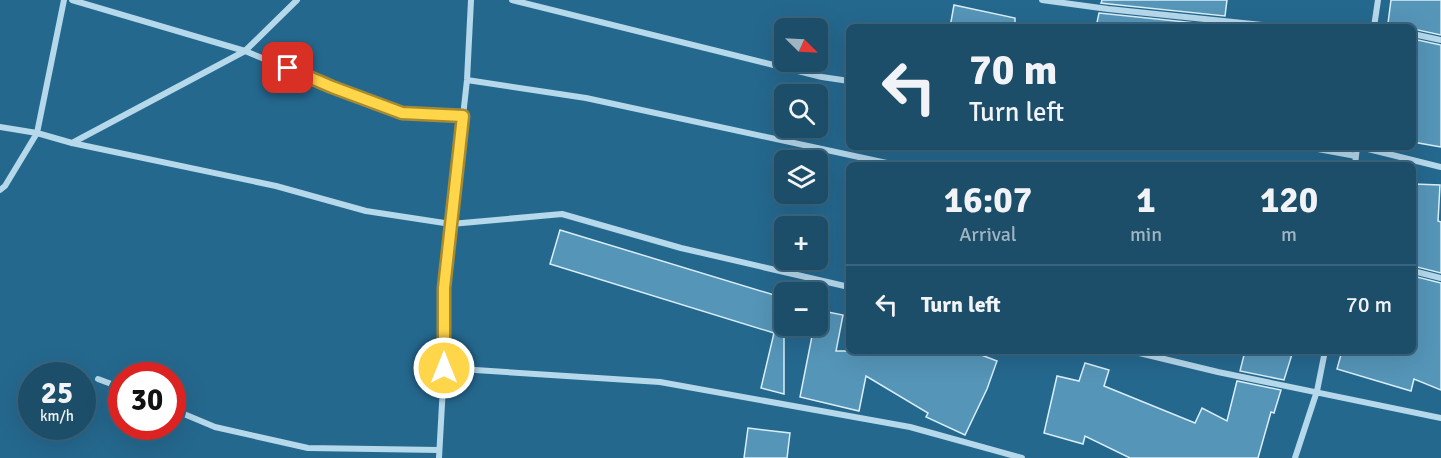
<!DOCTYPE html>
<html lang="en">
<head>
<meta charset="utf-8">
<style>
	:root { --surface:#1c4e6a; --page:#295872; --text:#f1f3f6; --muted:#a0b4c1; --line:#3a657e }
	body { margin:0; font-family:Signika,sans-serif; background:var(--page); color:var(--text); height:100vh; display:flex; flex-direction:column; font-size:22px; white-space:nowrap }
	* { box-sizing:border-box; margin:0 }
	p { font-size:20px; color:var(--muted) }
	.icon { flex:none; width:33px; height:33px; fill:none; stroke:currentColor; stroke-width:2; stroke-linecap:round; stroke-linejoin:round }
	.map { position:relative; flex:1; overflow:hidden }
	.panel { position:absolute; left:846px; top:162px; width:570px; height:192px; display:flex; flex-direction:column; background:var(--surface); border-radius:9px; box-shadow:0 6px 24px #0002,0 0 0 2px var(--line) }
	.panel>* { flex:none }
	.hud { position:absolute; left:846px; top:24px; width:570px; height:126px; border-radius:9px; box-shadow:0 6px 24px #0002,0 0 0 2px var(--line); background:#1c4e6a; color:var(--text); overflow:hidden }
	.needle { width:39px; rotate:114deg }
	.controls { position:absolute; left:774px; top:18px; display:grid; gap:12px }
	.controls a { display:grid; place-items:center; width:54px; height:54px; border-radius:9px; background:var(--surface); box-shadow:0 6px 24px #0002,0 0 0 2px var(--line); font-size:30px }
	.speed { position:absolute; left:18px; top:362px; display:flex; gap:12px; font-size:30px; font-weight:700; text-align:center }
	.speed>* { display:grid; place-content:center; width:78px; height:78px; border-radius:50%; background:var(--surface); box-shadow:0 6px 24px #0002,0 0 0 2px var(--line); line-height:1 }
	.speed small { font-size:15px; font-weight:400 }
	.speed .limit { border:9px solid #d22; background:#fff; color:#111 }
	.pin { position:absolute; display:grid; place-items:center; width:51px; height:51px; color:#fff; margin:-26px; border-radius:12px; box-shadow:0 3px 9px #0006 }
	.me { position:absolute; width:66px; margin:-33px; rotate:0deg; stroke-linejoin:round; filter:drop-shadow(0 0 4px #0008) }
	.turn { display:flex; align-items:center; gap:21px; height:126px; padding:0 24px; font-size:27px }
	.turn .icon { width:78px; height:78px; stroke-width:2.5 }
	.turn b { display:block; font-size:42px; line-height:51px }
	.eta { display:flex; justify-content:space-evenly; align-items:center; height:102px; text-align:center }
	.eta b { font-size:36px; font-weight:700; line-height:42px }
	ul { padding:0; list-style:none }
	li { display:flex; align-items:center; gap:18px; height:78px; padding:0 24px; border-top:2px solid var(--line) }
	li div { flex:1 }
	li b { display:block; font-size:22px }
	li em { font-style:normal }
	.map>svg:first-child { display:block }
	.building { fill:#5595b8; stroke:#d9eef8; stroke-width:1.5 }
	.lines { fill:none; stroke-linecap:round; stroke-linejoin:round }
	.minor { stroke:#b5d8eb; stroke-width:6 }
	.route-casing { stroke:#a68a30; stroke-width:15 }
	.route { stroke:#ffd54a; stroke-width:10 }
</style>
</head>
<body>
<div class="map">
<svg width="1441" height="458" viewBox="0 0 1441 458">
	<rect width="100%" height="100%" fill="#25688e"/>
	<path class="building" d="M1102 0H1227L1225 16 1109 4 1101 3Z
		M1391 0H1441V35L1413 29V26L1388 23Z
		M954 5 1015 18V27H950Z
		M1099 13 1224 26V27H1096Z
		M1413 39 1441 45V147L1413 142Z
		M1414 184 1440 185 1438 221 1441 222V273L1413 266Z
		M560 230 784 298V394L761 388 774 333 550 264Z
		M1413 276 1441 283V390L1414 379 1411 391 1337 369 1342 351H1413Z
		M818 310 843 315 836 351H971L997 361 987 389 965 435 926 417 928 413 866 376 859 411 800 397 814 326H818Z
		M1245 351H1293L1284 380 1240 371Z
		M1085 363 1109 370 1104 386 1195 423 1202 408 1227 421 1237 381 1281 390 1274 413 1271 412 1258 458H1130L1085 436 1083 444 1044 433 1057 376 1079 381Z
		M748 428 790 433 787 458H744Z"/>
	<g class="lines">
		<path class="minor" d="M72 0 245 51 332 87 402 113 463 116
			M512 0 822 77 849 81
			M1042 0 1108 9 1273 26 1378 27
			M1374 27 1378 0
			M1413 34 1441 40
			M467 80 586 98 896 165
			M0 127 37 133 72 143 276 186 366 211 451 224 562 214 681 248 849 287
			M72 143 245 51 297 0
			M1307 147 1356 156
			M1360 147 1441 167
			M1355 165 1357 147
			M0 190 5 186 37 133 64 0
			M1413 271 1441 278
			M1131 351 1218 372 1441 418
			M444 368 660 382 910 427 1022 458
			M98 379 122 388
			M172 409 215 427 308 448 439 450
			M439 458 444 368V288L467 80 471 0
			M1295 458 1317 391 1325 351"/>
	</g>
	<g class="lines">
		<defs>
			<path id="route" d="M288 68 332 87 402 113 463 116 444 288V368"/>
		</defs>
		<use href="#route" class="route-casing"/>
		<use href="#route" class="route"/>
	</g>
</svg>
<div class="controls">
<a><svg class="needle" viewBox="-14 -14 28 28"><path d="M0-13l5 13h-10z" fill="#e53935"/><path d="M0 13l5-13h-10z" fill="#a0b4c1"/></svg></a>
<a><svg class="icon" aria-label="search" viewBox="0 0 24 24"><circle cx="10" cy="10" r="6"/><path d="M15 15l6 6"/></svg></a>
<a><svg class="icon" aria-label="layers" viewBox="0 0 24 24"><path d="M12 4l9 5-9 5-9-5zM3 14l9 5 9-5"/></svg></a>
<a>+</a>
<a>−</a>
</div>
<div class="speed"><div>25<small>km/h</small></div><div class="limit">30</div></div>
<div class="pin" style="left:288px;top:68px;background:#d93025"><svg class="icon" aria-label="arrive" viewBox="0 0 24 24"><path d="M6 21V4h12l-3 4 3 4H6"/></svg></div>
<svg class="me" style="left:444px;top:368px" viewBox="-20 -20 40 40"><circle r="17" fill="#ffd54a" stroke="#fff" stroke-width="3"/><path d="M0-11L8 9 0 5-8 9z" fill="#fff"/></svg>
<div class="hud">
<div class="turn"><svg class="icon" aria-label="left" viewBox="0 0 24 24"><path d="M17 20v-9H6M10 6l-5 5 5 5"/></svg><div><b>70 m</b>Turn left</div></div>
</div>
<section class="panel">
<div class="eta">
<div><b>16:07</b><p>Arrival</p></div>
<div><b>1</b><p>min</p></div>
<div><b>120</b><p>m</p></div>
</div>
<ul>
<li><svg class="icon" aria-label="left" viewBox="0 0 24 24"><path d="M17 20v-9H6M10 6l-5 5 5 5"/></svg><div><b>Turn left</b></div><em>70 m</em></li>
</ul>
</section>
</div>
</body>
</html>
